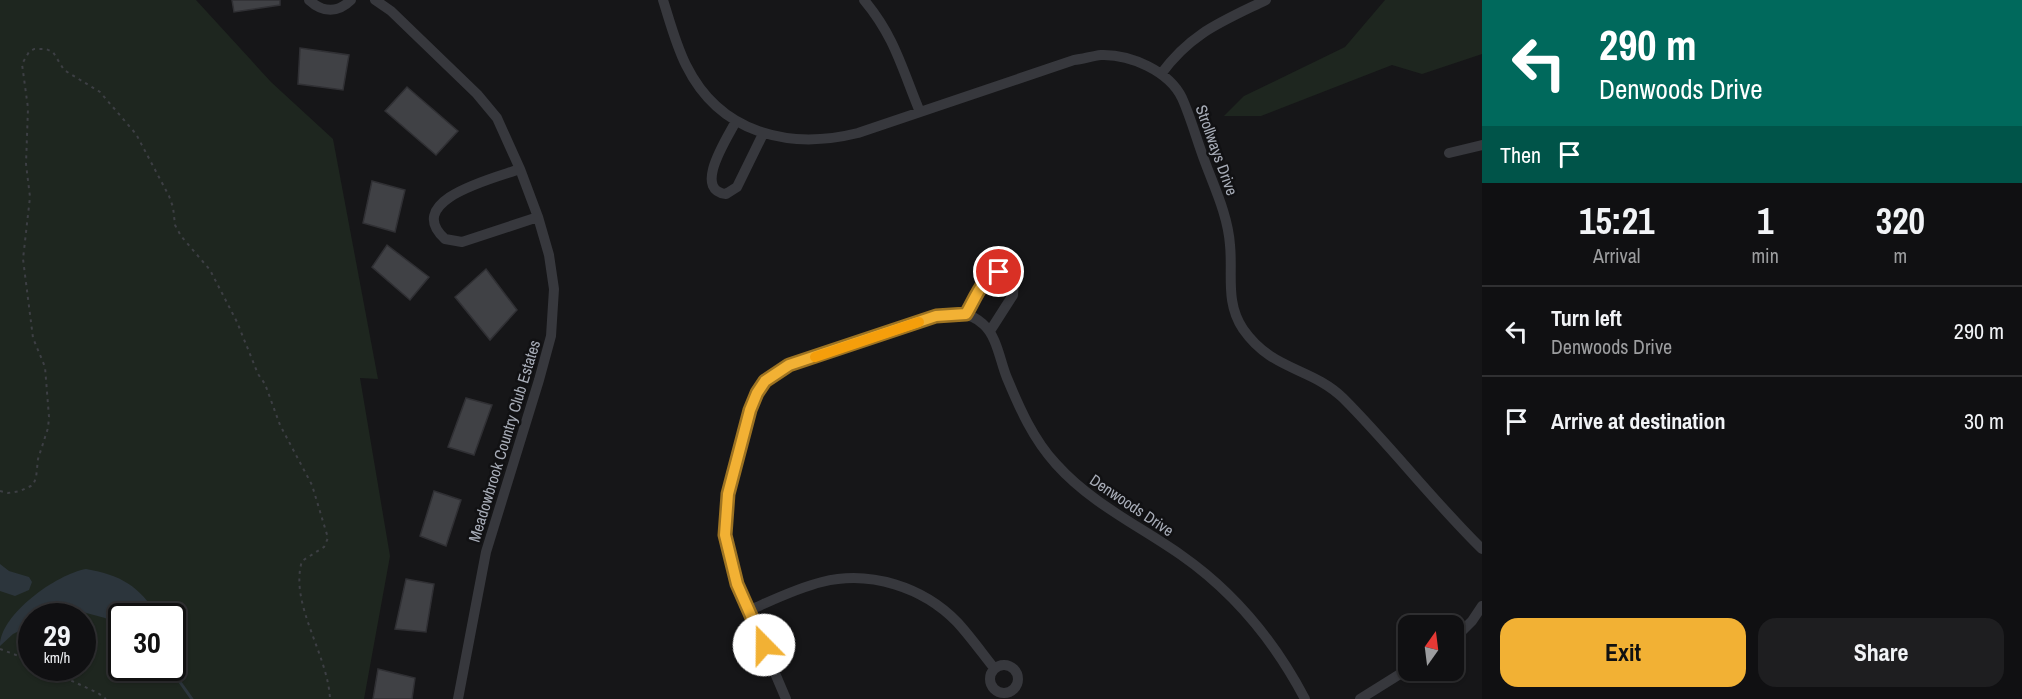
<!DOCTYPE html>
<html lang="en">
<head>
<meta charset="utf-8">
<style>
	:root { --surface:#101012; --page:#1e1e20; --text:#f1f3f6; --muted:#9c9d9f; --line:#303032; --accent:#f2b134 }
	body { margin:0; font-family:"Archivo Narrow",sans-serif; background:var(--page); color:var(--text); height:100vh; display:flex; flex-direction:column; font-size:22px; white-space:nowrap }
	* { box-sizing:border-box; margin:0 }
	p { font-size:20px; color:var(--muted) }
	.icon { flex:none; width:33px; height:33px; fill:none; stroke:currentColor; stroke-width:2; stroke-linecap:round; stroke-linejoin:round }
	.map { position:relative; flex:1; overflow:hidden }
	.panel { display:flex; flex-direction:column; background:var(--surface); width:540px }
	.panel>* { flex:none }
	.banner { background:#00695c; color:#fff; overflow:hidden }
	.needle { width:39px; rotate:14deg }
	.controls { position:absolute; left:1398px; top:615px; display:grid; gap:12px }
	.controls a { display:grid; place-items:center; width:66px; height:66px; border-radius:12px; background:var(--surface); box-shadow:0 2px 4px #0004,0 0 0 2px var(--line); font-size:30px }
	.speed { position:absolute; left:18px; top:603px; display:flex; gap:12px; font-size:30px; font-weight:700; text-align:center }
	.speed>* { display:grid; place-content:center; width:78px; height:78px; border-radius:50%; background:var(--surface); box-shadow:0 2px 4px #0004,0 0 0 2px var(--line); line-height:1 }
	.speed small { font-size:15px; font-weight:400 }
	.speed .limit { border:3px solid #111; border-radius:9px; background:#fff; color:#111 }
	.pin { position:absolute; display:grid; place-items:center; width:51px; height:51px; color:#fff; margin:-26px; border:3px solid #fff; border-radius:50%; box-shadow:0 2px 6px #0007 }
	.me { position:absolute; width:66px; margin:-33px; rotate:338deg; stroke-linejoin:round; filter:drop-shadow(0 0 4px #0008) }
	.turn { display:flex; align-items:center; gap:21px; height:126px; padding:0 18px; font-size:27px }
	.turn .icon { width:78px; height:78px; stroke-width:2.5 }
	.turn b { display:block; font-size:42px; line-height:51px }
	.then { display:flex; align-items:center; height:57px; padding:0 18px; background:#0003; gap:12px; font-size:22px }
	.eta { display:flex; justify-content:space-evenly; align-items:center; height:102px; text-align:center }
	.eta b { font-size:36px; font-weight:700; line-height:42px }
	.cta { display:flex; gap:12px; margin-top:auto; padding:12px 18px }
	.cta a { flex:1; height:69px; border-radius:18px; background:var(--accent); color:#111; font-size:24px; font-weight:700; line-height:69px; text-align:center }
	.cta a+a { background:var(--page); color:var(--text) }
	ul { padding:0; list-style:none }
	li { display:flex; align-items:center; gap:18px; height:90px; padding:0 18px; border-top:2px solid var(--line) }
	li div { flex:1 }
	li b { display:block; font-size:22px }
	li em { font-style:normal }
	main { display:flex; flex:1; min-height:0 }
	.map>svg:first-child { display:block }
	.green { fill:#1e261f; fill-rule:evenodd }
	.water { fill:#2c353c }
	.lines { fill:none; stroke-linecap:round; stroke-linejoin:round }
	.stream { stroke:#2c353c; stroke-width:3 }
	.building { fill:#404145; stroke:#303034; stroke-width:1.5 }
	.path { stroke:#3d3f44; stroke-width:2; stroke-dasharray:3 4.5; stroke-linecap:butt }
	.minor { stroke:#37383d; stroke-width:10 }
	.route-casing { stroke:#9d7322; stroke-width:15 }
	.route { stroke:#f2b134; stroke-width:10 }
	.slow { stroke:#f59e0b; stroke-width:10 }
	.labels { text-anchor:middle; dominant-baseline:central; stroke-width:5; stroke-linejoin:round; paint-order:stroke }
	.street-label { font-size:16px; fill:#a8adb8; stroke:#111113 }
</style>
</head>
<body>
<main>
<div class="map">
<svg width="1482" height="699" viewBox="0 0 1482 699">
	<rect width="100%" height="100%" fill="#161618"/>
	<path class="green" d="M0 0H196L271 82 333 139 378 379 360 378 390 556 364 699H0ZM32 616H82V668H32ZM122 616H172V668H122Z
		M1385 0H1482V54L1422 74 1392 65 1261 116H1224L1244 96 1345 47Z"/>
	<path class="water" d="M0 564 9 571 29 577 32 582 29 590 15 596 0 591Z
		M86 569C121 575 139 586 158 616H122L121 627 105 618 79 611 55 616H32L31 625 13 634 0 646C0 614 57 574 86 569Z"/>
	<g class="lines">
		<path class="stream" d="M170 668 192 699"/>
	</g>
	<path class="building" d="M232 0H280V5L234 12Z
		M300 48 349 55 343 90 298 84Z
		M407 87 458 131 436 155 385 111Z
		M372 181 405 190 395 232 363 223Z
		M387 245 429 277 410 300 372 267Z
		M486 269 517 310 490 340 455 297Z
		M466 398 492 405 474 455 448 447Z
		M434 491 461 500 446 546 420 536Z
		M406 579 434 584 426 632 395 629Z
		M378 669 415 678 412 699H373Z"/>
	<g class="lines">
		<path class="path" d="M0 491 8 493 20 491 33 485 36 478 38 459 48 428 49 417 45 367 33 338 23 259 30 197 26 164 28 108 22 64 29 52 34 49H46L53 52 64 70 100 92 136 134 169 196 173 207 175 225 181 236 210 270 237 322 258 374 265 384 280 425 312 485 328 538 324 547 302 561C289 604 328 654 330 699
			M0 649 32 661
			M44 668 98 693 106 699"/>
		<path class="minor" d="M309 0C323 13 338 13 351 0
			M375 0 391 11 477 94 497 118 520 169 538 217 549 255 554 289 551 336 539 380 486 552 458 699
			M663 0C670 22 676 45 686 65 720 134 789 150 858 133L1074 60C1083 59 1092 56 1101 55 1130 54 1169 71 1182 98 1191 118 1197 141 1205 162 1215 189 1228 216 1230 245 1233 274 1225 302 1243 329 1272 371 1311 367 1343 398 1391 446 1433 501 1482 549
			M864 0C895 37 902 69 920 112
			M1161 74C1191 33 1221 22 1266 0
			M736 121C728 137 692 190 726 194L737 187 763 134
			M1449 153 1482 145
			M520 169C495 178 402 200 445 239L462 242 538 217
			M966 314 991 275 995 272 1008 274 1014 280 1013 295 990 331
			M750 610C773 600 797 588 822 582 870 570 923 587 957 622 970 636 982 653 994 668
			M1454 639 1472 621 1482 606
			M990 679a14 14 0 1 1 28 0a14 14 0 1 1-28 0Z
			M786 699 737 584 725 535 727 494 750 410 765 381 789 365 936 316C953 313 969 311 983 324 997 336 1000 361 1007 378 1020 409 1033 439 1056 464 1092 504 1138 525 1181 555 1234 592 1275 642 1305 699
			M1360 699 1408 669"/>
	</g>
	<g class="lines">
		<defs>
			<path id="route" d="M764 645 737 584 725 535 728 494 750 410 757 393 765 381 789 365 936 316 966 314C974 301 984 274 999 272"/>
		</defs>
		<use href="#route" class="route-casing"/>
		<use href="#route" class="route"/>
		<path class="slow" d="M815 357 919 322"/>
	</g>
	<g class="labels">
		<g class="street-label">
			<text transform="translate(1217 150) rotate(70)">Strollways Drive</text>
			<text transform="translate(504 441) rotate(-73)">Meadowbrook Country Club Estates</text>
			<text transform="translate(1132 505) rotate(34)">Denwoods Drive</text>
		</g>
	</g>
</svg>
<div class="controls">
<a><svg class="needle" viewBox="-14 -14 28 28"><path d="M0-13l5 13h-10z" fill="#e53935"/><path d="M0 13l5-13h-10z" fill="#9c9d9f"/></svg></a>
</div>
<div class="speed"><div>29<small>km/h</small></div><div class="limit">30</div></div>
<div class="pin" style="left:999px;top:272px;background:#d93025"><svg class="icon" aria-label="arrive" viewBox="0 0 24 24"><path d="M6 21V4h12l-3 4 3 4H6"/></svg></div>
<svg class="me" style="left:764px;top:645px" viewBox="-20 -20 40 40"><circle r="19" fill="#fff"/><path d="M0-13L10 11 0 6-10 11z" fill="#f2b134"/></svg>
</div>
<section class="panel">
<div class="banner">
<div class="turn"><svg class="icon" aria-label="left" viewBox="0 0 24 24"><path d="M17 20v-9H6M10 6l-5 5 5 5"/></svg><div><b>290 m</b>Denwoods Drive</div></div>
<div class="then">Then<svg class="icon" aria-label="arrive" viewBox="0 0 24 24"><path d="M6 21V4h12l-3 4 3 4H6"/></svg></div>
</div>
<div class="eta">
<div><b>15:21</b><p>Arrival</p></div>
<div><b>1</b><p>min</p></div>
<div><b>320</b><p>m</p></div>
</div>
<ul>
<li><svg class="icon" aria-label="left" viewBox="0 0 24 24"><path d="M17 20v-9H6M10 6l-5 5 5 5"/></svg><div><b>Turn left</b><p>Denwoods Drive</p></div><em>290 m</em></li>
<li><svg class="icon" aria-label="arrive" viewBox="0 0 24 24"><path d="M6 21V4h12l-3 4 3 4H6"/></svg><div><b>Arrive at destination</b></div><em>30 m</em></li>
</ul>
<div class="cta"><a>Exit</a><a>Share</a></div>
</section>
</main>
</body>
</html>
